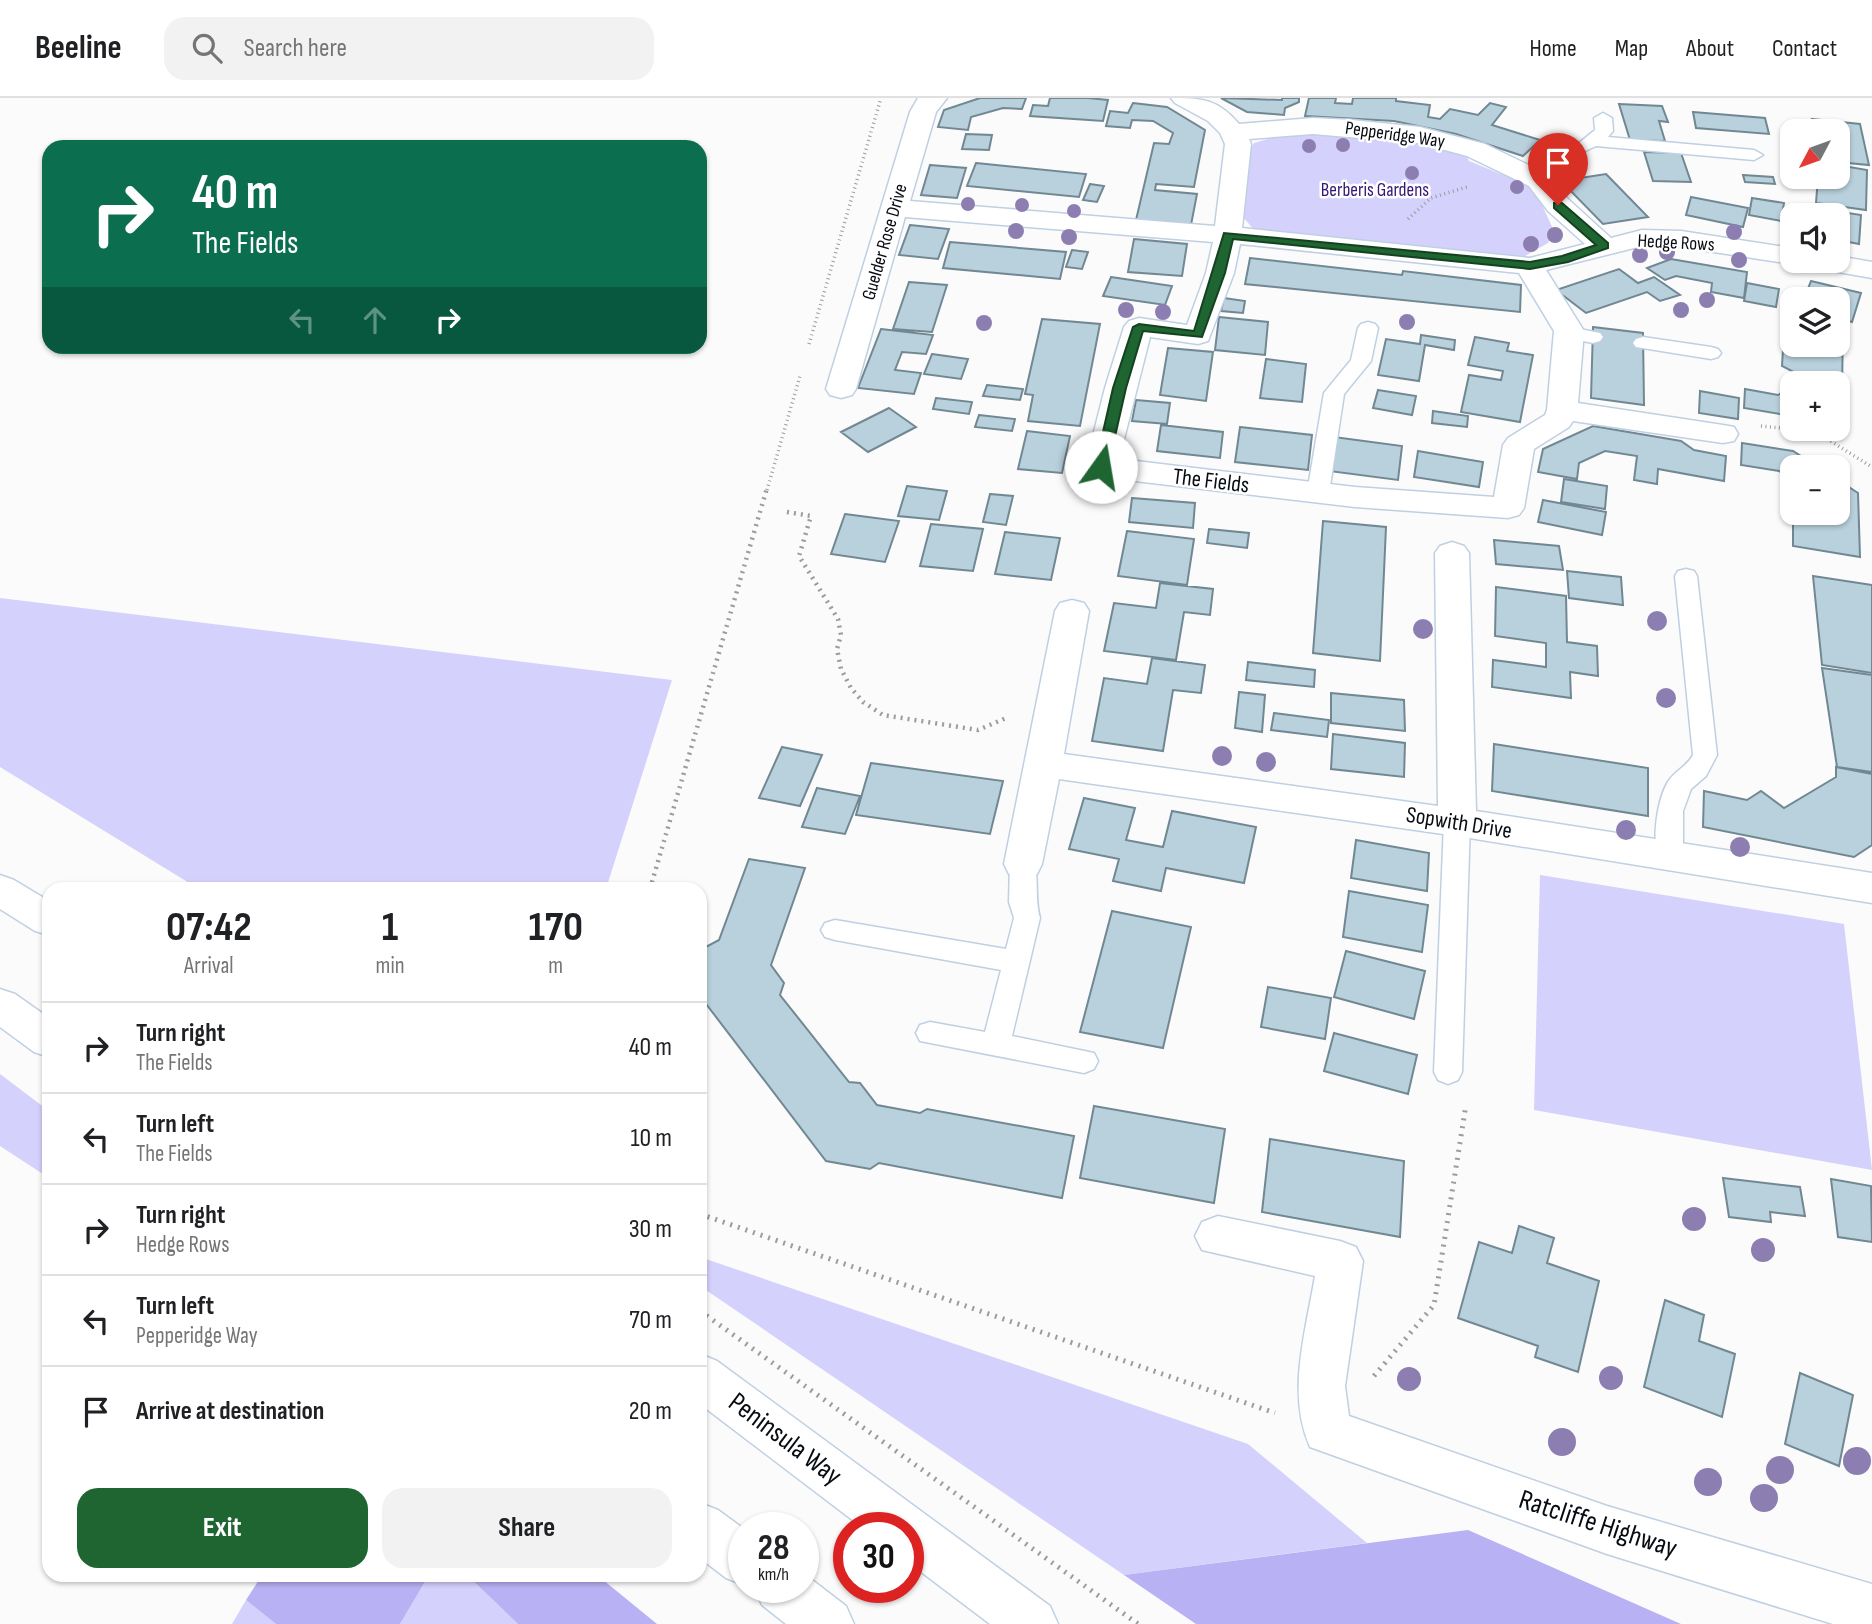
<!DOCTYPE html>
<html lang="en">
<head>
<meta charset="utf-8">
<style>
	:root { --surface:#fff; --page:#f2f2f2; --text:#202124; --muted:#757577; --line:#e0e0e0; --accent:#1e6532 }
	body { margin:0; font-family:"Sofia Sans Condensed",sans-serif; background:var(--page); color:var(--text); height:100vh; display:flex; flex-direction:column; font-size:26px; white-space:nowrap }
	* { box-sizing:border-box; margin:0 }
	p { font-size:23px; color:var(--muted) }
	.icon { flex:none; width:38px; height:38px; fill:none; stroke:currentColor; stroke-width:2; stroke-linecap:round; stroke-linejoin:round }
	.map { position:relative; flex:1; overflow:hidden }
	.drawer { position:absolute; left:42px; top:784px; width:665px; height:700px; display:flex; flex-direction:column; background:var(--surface); border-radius:21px; box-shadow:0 2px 5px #0004 }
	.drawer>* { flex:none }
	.guide { position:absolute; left:42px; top:42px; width:665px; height:214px; border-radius:21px; box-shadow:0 2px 5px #0004; background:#0b6e4f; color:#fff; overflow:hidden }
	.needle { width:46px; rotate:229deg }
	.fabs { position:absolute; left:1780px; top:21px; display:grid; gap:14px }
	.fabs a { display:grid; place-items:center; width:70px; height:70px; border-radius:14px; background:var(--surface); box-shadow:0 2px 5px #0004; font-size:35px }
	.speed { position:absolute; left:728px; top:1414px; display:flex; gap:14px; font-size:35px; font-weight:700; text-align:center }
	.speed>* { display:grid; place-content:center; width:91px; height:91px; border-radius:50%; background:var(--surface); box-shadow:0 2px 5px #0004; line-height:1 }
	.speed small { font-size:18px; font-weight:400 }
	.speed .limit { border:10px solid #d22; background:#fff; color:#111 }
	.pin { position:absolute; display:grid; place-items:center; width:60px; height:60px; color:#fff; margin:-72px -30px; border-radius:50% 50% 50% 0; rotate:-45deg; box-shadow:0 0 7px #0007 }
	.pin .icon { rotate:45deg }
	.me { position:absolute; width:77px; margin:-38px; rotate:13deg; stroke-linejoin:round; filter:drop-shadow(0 0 5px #0008) }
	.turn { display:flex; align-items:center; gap:24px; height:147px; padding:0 35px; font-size:32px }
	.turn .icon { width:91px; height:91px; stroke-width:2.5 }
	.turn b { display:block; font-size:49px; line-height:60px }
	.lanes { display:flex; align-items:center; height:66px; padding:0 35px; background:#0003; justify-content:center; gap:35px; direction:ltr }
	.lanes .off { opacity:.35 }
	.eta { display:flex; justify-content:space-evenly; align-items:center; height:119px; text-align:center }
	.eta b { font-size:42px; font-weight:700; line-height:49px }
	.button { display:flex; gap:14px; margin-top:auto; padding:14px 35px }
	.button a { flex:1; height:80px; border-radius:21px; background:var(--accent); color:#fff; font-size:28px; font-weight:700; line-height:80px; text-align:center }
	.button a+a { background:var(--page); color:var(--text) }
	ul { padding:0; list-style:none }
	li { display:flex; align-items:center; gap:21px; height:91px; padding:0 35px; border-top:2px solid var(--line) }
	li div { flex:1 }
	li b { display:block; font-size:26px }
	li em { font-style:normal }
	header { display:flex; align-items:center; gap:42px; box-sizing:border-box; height:98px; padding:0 35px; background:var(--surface); border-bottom:2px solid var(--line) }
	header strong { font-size:33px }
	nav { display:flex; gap:38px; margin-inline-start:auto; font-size:24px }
	.search { width:490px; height:63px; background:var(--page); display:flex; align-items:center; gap:18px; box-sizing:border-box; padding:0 24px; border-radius:21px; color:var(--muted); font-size:26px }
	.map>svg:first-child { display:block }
	.green { fill:#d4d1fc }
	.forest { fill:#b8b1f3 }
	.building { fill:#b9d1dd; stroke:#718893; stroke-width:2 }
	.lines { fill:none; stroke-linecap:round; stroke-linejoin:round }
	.service-casing { stroke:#bfd0e2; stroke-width:3 }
	.minor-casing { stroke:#bfd0e2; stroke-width:3 }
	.primary-casing { stroke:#bfd0e2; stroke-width:3 }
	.path-far2 { stroke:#9a9c9e; stroke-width:3.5; stroke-dasharray:1 3.5; stroke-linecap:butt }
	.path-far1 { stroke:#9a9c9e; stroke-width:4.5; stroke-dasharray:2 5; stroke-linecap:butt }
	.path { stroke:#9a9c9e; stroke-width:5; stroke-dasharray:2 6; stroke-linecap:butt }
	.service { fill:#fff; fill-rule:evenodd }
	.minor { fill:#fff; fill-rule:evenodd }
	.primary { fill:#fff; fill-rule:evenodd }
	.tree { fill:#8d7eb1 }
	.route { fill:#1e6532; stroke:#144220; stroke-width:2 }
	.labels { text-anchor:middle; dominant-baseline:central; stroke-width:5; stroke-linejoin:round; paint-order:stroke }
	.far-street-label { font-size:19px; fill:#070c12; stroke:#fff }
	.far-park-label { font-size:19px; fill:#331774; stroke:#fff }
	.street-label { font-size:23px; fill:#070c12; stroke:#fff }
	.near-street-label { font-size:28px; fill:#070c12; stroke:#fff }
</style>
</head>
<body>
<header>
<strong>Beeline</strong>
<div class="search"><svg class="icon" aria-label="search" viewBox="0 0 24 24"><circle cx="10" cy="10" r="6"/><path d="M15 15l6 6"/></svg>Search here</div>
<nav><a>Home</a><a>Map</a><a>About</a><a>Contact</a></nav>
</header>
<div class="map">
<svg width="1872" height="1526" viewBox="0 0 1872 1526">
	<rect width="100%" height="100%" fill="#fbfbfb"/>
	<path class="green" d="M1289 35 1389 38 1466 56 1469 63 1503 77 1520 78 1536 94 1554 133 1548 145 1525 158 1482 157 1255 133 1243 119 1251 50 1254 45Z
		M0 500 672 582 606 791H199L0 669Z
		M1540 777 1844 826 1872 1072 1534 1012Z
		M0 976 49 1013V1080L0 1048Z
		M700 1159 1248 1346 1367 1445 1124 1477 700 1188Z
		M429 1477H467L518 1526H400Z
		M246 1502 276 1526H232Z"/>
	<path class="forest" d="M1468 1432 1681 1526H1196L1124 1477Z
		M262 1477H429L400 1526H276L246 1502Z
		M467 1477H597L657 1526H518Z"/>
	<path class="building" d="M980 0H1026L1022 11 1003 10 971 19 968 32 938 29 944 12Z
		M1050 0H1088L1108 2 1103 23 1030 18 1033 7 1048 8Z
		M1221 0 1282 2V0H1299V4L1285 10 1284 17 1247 14Z
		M1309 0H1336L1335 5 1352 6 1353 0H1396V3L1430 7 1428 19 1440 21 1450 11 1478 17 1490 5 1506 9 1492 27 1540 42 1523 58 1456 36 1394 23 1305 18Z
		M1133 5 1167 9 1205 32 1194 89 1156 86 1155 92 1197 96 1191 127 1136 122 1154 45 1169 46 1173 35 1153 23 1132 22 1130 30 1106 28 1110 13 1128 15Z
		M1619 6 1662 8 1668 24 1659 23 1665 43 1630 42Z
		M1693 14 1765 20 1769 36 1696 30Z
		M1812 21 1860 26 1869 67 1838 64V33H1814Z
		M966 36 992 37 989 52 962 51Z
		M1644 54 1681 55 1691 84 1653 83Z
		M976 65 1086 76 1079 99 967 88Z
		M930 67 966 70 957 100 921 97Z
		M1838 67 1867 72 1866 112 1816 105 1818 79H1838Z
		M1606 76 1648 119 1603 126 1561 83Z
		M1743 77 1773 79 1775 86 1745 84Z
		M1090 86 1104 88 1097 104 1083 102Z
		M1691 99 1748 110 1743 129 1686 117Z
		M1752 100 1784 105 1781 123 1749 117Z
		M1829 112 1861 117 1859 146 1838 142V117H1829Z
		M910 127 949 131 938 161 899 157Z
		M1134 141 1187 146 1182 178 1128 174Z
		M950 144 1066 154 1060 181 943 170Z
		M1072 152 1088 154 1082 171 1066 169Z
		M1250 160 1402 177 1403 173 1521 187 1520 214 1245 186Z
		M1671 161 1747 174 1744 200 1711 194 1712 185 1676 178 1665 182 1647 170Z
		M1619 171 1638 185 1654 179 1680 197 1660 203 1647 194 1586 215 1556 192Z
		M1111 179 1172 188 1165 207 1103 198Z
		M1811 183 1861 195 1852 224 1838 220V201H1804Z
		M909 184 947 187 932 234 893 231Z
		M1747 185 1779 191 1776 209 1744 203Z
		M1224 200 1245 203 1243 215 1221 213Z
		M1785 218 1792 219V247H1838V226L1843 227 1842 295 1838 298V285H1799L1807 281 1782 268Z
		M1219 219 1268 224 1265 257 1215 252Z
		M1042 221 1100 226 1080 328 1028 323 1033 297 1025 296Z
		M1593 229 1643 235 1644 307 1591 300Z
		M881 231 933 237 926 256 902 254 895 272 921 275 914 296 858 290Z
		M1421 237 1455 242 1454 252 1425 247 1419 283 1378 277 1386 241 1420 246Z
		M1475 239 1509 245 1507 253 1533 257 1520 324 1461 314 1469 277 1501 282 1503 273 1468 267Z
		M1168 250 1213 254 1206 303 1160 297Z
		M932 256 968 261 961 281 924 276Z
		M1266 261 1306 266 1302 304 1260 300Z
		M987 287 1023 291 1020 302 983 298Z
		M1792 289V318L1744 310 1745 291 1778 297Z
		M1378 292 1416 298 1412 317 1373 310Z
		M1700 293 1739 300 1738 321 1699 315Z
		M936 300 972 304 969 316 933 311Z
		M1136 302 1170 305 1167 326 1132 323Z
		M889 310 916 329 868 354 841 334Z
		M1433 313 1468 318 1467 329 1432 325Z
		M979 317 1015 321 1012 333 975 329Z
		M1161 327 1223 334 1220 360 1157 353Z
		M1593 328 1681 343 1694 352 1726 358 1724 383 1658 371 1657 386 1634 382 1637 358 1605 353 1579 365 1577 381 1538 374 1543 351Z
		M1240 329 1312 337 1308 372 1235 364Z
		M1027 333 1070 338 1062 375 1018 371Z
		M1334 339 1402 348 1398 382 1329 373Z
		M1742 345 1793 353 1818 369H1792V382L1779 373 1741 367Z
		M1418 353 1483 364 1479 389 1414 379Z
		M1564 381 1607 388 1605 411 1561 404Z
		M1838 382 1858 395 1860 459 1793 448V415H1838Z
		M907 388 947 393 939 422 898 418Z
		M990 396 1013 398 1006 427 983 424Z
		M1132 400 1195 405 1193 430 1129 424Z
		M1543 402 1606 414 1602 437 1538 424Z
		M845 416 899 423 885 464 831 456Z
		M1323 423 1386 429 1380 563 1313 555Z
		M931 426 983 431 973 473 920 468Z
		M1209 431 1249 435 1247 450 1207 445Z
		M1127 433 1194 441 1187 487 1118 478Z
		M1005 434 1060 440 1051 482 995 476Z
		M1494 442 1559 448 1563 472 1496 466Z
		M1567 473 1621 479 1623 507 1569 500Z
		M1813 478 1872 487V575L1822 567Z
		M1160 485 1213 491 1210 517 1184 514 1176 562 1104 553 1114 505 1156 510Z
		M1496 489 1566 498 1567 544 1597 548 1598 578 1570 574 1571 600 1492 589 1493 562 1546 569V545L1495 538Z
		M1152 560 1205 567 1201 595 1173 592 1163 653 1092 643 1104 580 1147 586Z
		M1248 564 1315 572 1314 589 1246 582Z
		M1822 570 1872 577V674L1837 669Z
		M1239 594 1265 597 1262 634 1235 630Z
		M1331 595 1404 602 1405 633 1331 625Z
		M1274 615 1329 622 1327 639 1271 632Z
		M1333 636 1405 645 1404 679 1331 671Z
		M1494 646 1648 670V718L1492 693Z
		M782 649 822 657 800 708 759 700Z
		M871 665 1003 683 990 736 856 717Z
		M1836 669 1872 676V747L1854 759 1703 729 1704 693 1747 702 1761 693 1784 710 1836 679Z
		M817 690 860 698 845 736 802 729Z
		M1084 700 1135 710 1126 742 1163 749 1172 713 1256 729 1244 785 1166 770 1161 793 1113 783 1119 761 1069 751Z
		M1356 742 1429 755 1427 793 1351 780Z
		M749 761 805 770 771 867 784 885 780 897 849 984 860 985 877 1007 920 1015 927 1011 1074 1038 1062 1100 879 1065 870 1071 826 1063 700 898V878L704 866 700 860V852L719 842Z
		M1349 793 1428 807 1422 854 1343 839Z
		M1112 813 1191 829 1163 950 1080 934Z
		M1346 853 1425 873 1414 921 1334 899Z
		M1268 889 1331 900 1325 941 1261 929Z
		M1334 935 1417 957 1408 996 1324 973Z
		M1094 1008 1225 1031 1214 1105 1080 1080Z
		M1270 1041 1404 1063 1400 1139 1262 1114Z
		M1723 1080 1800 1089 1805 1118 1770 1114 1771 1124 1729 1119Z
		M1831 1081 1871 1088 1872 1144 1838 1139Z
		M1519 1128 1554 1140 1547 1165 1599 1183 1578 1274 1535 1259 1538 1248 1458 1220 1479 1144 1512 1155Z
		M1665 1202 1704 1217 1699 1243 1735 1256 1722 1319 1644 1289Z
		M1800 1275 1853 1297 1839 1368 1785 1346Z"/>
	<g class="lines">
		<defs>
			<path id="service" d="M1603 15 1612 20 1613 33 1608 39 1754 52 1763 57 1754 62 1596 48 1532 78H1520L1517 74 1520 70 1579 45 1595 32 1594 20Z
				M1368 224 1375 226 1378 230 1371 263 1344 296 1329 395 1326 400H1310L1307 395 1324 295 1351 262 1358 230 1361 226Z
				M1569 229 1600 235 1603 239 1600 243 1593 245 1562 239 1559 235 1562 231Z
				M1643 239 1711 249 1718 251 1721 255 1718 259 1711 261 1636 249 1633 245 1636 241Z
				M1686 471 1694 473 1697 478 1717 657 1706 678 1691 691 1683 713V760L1679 767 1670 770 1661 767C1650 748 1657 698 1670 681 1677 672 1687 668 1693 657L1675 478 1678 473Z
				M1457 715 1466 717 1470 724 1462 974 1458 982 1448 986 1438 982 1434 974 1444 724 1448 717Z
				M1023 756 1032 759C1040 773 1034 800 1040 820L1012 938 1094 955 1098 963 1094 971 1084 975 920 943 916 935 920 927 930 924 985 934 1001 872 835 842 825 839 821 832 825 825 835 822 1006 851 1014 820 1009 804 1010 766 1014 759Z"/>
			<path id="minor" d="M918 0H947L936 14 910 103 1215 128 1225 46 1220 35 1208 23 1175 5 1171 0C1202 0 1218 1 1239 26L1313 20 1352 22 1420 29 1485 46 1547 76 1568 101 1611 140 1642 132 1681 133 1792 150V163H1803L1792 166 1681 149 1642 148 1546 172 1584 233 1578 305 1723 327 1734 329 1738 336 1734 343 1723 345 1573 323 1569 329 1534 351 1524 410 1519 417 1508 420 1355 409 1101 379 1090 376 1085 369 1105 290 1124 229 1129 223 1139 220 1187 227 1206 175 1213 144 905 119 856 291 852 297 841 300 830 297 826 291 910 14ZM1313 36 1419 45 1467 58 1529 88 1548 113 1585 146 1530 160 1242 130 1251 46 1249 41ZM1240 146 1519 175 1554 233 1547 312 1545 317 1508 340 1503 347 1494 399 1355 389 1119 361 1150 239 1198 246 1208 243 1234 175Z
				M1838 158 1872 164V180L1809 169 1805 163H1838Z
				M1452 444 1464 448 1469 455 1476 713 1872 775V805L1457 738 1059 681 1042 766 1037 776 1023 780 1009 776 1004 766 1055 513 1060 505 1072 502 1084 505 1089 513 1064 656 1438 708 1435 455 1440 448Z
				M1218 1118 1340 1143 1356 1149 1363 1163 1345 1288 1349 1318 1607 1408 1872 1486V1526H1833L1607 1456 1310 1349C1286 1295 1306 1233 1315 1178L1202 1152 1195 1138 1202 1124Z"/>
			<path id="primary" d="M0 777 14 782 49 803V837L35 833 0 811Z
				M0 891 15 896 49 920V959L34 954 0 929Z
				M700 1256 717 1263 1050 1508 1058 1526H990L908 1464V1430H863L700 1306Z
				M700 1405 718 1412 744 1431V1487L726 1480 700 1460Z
				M803 1475 846 1508 854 1526H786L762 1507 754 1489H803Z"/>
		</defs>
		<use href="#service" class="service-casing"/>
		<use href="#minor" class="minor-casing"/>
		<use href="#primary" class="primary-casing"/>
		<path class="path-far2" d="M1408 121 1431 100 1470 88
			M809 246 881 0
			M1761 328 1792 331
			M1793 331 1816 334 1872 369
			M767 392 800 278"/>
		<path class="path-far1" d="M787 414 811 418 799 458 838 521 841 537 837 551 841 571 851 590 863 604 883 617 978 632 1006 620
			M650 791 767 390"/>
		<path class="path" d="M700 1116 1275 1315
			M700 1213 1138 1526
			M1374 1278 1434 1207 1466 1007"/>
		<use href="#service" class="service"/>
		<use href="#minor" class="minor"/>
		<use href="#primary" class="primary"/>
	</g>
	<g class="tree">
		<circle cx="1343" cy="47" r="7"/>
		<circle cx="1309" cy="48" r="7"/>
		<circle cx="1412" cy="75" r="7"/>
		<circle cx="1517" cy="89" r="7"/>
		<circle cx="968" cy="106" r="7"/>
		<circle cx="1022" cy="107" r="7"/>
		<circle cx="1074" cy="113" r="7"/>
		<circle cx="1016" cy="133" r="8"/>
		<circle cx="1734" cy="134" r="8"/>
		<circle cx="1555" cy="137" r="8"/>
		<circle cx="1069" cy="139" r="8"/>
		<circle cx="1531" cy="146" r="8"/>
		<circle cx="1667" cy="154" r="8"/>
		<circle cx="1640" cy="157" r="8"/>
		<circle cx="1739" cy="162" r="8"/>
		<circle cx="1707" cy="202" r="8"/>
		<circle cx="1126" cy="212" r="8"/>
		<circle cx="1681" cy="212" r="8"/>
		<circle cx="1163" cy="214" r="8"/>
		<circle cx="1407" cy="224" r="8"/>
		<circle cx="984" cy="225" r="8"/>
		<circle cx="1657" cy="523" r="10"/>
		<circle cx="1423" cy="531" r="10"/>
		<circle cx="1666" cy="600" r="10"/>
		<circle cx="1222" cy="658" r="10"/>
		<circle cx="1266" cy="664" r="10"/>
		<circle cx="1626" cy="732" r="10"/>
		<circle cx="1740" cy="749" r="10"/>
		<circle cx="1694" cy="1121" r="12"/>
		<circle cx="1763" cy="1152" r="12"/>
		<circle cx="1611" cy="1280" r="12"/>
		<circle cx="1409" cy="1281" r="12"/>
		<circle cx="1562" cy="1344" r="14"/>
		<circle cx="1857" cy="1363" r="14"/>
		<circle cx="1780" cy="1372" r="14"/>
		<circle cx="1708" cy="1384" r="14"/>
		<circle cx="1764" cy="1400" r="14"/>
	</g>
	<path class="route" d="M1554 105H1562L1608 145V150L1568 164 1530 171 1233 141 1225 175 1202 239 1143 233 1126 290 1108 369 1101 373 1095 369 1113 290 1133 229 1139 226 1194 233 1224 135 1530 164 1562 158 1596 147 1554 110Z"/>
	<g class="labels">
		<g class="far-street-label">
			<text transform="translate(1395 37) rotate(8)">Pepperidge Way</text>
			<text transform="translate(885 144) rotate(-74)">Guelder Rose Drive</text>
			<text transform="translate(1676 145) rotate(3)">Hedge Rows</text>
		</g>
		<g class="far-park-label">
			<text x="1375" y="92">Berberis Gardens</text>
		</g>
		<g class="street-label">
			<text transform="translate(1211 383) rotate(7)">The Fields</text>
			<text transform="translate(1459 725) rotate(9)">Sopwith Drive</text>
		</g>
		<g class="near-street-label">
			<text transform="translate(785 1341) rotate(37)">Peninsula Way</text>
			<text transform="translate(1598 1426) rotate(18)">Ratcliffe Highway</text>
		</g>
	</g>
</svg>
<div class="fabs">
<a><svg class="needle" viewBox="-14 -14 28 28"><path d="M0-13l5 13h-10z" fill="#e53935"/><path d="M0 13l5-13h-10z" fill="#757577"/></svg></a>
<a><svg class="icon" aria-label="sound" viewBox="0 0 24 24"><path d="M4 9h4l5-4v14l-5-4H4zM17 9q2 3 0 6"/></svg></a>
<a><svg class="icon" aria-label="layers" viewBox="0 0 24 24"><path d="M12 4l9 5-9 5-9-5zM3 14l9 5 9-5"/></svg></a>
<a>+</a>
<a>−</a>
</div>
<div class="speed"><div>28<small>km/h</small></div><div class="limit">30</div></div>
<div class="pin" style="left:1558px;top:107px;background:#d93025"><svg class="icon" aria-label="arrive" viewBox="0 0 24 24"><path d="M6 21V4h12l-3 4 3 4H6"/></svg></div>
<svg class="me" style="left:1101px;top:369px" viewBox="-20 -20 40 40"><circle r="19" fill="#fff"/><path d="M0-13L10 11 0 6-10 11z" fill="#1e6532"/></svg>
<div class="guide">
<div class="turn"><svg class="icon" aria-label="right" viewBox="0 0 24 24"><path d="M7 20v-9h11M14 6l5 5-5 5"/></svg><div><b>40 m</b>The Fields</div></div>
<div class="lanes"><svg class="icon off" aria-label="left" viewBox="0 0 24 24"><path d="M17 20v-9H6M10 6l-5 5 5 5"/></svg><svg class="icon off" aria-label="ahead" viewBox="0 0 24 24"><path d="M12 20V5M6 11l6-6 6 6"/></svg><svg class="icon" aria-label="right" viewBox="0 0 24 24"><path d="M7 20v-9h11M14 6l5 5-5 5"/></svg></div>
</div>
<section class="drawer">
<div class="eta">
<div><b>07:42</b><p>Arrival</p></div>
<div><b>1</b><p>min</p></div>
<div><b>170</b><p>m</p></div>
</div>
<ul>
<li><svg class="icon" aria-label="right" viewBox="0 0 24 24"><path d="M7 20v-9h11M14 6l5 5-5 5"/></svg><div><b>Turn right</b><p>The Fields</p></div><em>40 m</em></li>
<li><svg class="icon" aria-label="left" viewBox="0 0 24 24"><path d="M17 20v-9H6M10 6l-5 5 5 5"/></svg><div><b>Turn left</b><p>The Fields</p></div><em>10 m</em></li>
<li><svg class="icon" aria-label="right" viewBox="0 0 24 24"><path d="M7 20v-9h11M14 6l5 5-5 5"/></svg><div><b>Turn right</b><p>Hedge Rows</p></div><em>30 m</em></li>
<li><svg class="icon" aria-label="left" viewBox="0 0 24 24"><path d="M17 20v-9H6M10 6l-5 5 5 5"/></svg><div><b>Turn left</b><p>Pepperidge Way</p></div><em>70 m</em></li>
<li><svg class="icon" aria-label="arrive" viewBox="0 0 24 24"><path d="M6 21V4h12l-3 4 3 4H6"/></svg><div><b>Arrive at destination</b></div><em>20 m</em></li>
</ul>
<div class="button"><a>Exit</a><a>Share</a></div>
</section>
</div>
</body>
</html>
